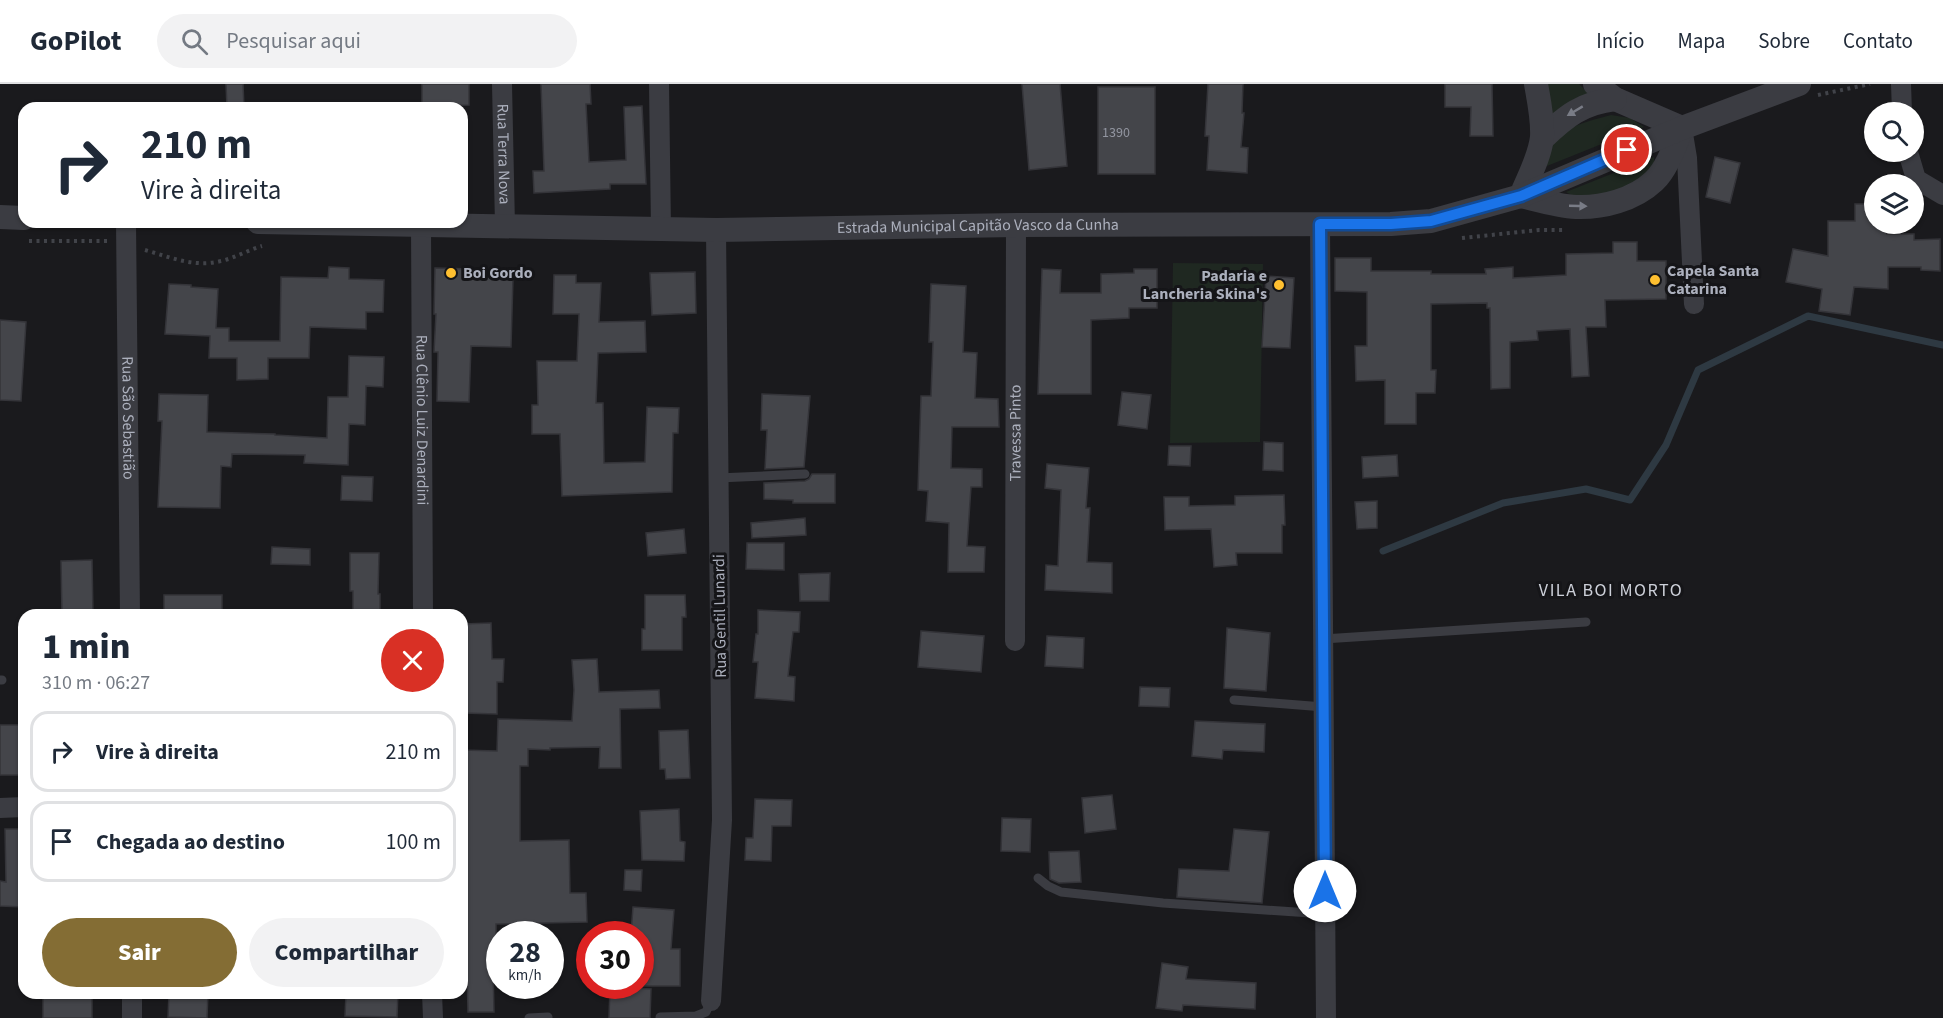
<!DOCTYPE html>
<html lang="pt">
<head>
<meta charset="utf-8">
<style>
	:root { --surface:#fff; --page:#f2f2f3; --text:#1f2937; --muted:#747a83; --line:#e0e1e3; --accent:#846d34 }
	body { margin:0; font-family:"Source Sans 3",sans-serif; background:var(--page); color:var(--text); height:100vh; display:flex; flex-direction:column; font-size:22px; white-space:nowrap }
	* { box-sizing:border-box; margin:0 }
	p { font-size:20px; color:var(--muted) }
	.icon { flex:none; width:33px; height:33px; fill:none; stroke:currentColor; stroke-width:2; stroke-linecap:round; stroke-linejoin:round }
	.map { position:relative; flex:1; overflow:hidden }
	.panel { position:absolute; left:18px; top:525px; width:450px; height:390px; display:flex; flex-direction:column; background:var(--surface); border-radius:18px; box-shadow:0 2px 4px #0004 }
	.panel>* { flex:none }
	.hud { position:absolute; left:18px; top:18px; width:450px; height:126px; border-radius:18px; box-shadow:0 2px 4px #0004; background:#fff; color:var(--text); overflow:hidden }
	.tools { position:absolute; left:1864px; top:18px; display:grid; gap:12px }
	.tools a { display:grid; place-items:center; width:60px; height:60px; border-radius:50%; background:var(--surface); box-shadow:0 2px 4px #0004; font-size:30px }
	.speed { position:absolute; left:486px; top:837px; display:flex; gap:12px; font-size:30px; font-weight:700; text-align:center }
	.speed>* { display:grid; place-content:center; width:78px; height:78px; border-radius:50%; background:var(--surface); box-shadow:0 2px 4px #0004; line-height:1 }
	.speed small { font-size:15px; font-weight:400 }
	.speed .limit { border:9px solid #d22; background:#fff; color:#111 }
	.pin { position:absolute; display:grid; place-items:center; width:51px; height:51px; color:#fff; margin:-26px; border:3px solid #fff; border-radius:50%; box-shadow:0 2px 6px #0007 }
	.me { position:absolute; width:66px; margin:-33px; rotate:0deg; stroke-linejoin:round; filter:drop-shadow(0 0 4px #0008) }
	.turn { display:flex; align-items:center; gap:21px; height:126px; padding:0 24px; font-size:27px }
	.turn .icon { width:78px; height:78px; stroke-width:2.5 }
	.turn b { display:block; font-size:42px; line-height:51px }
	.round { display:grid; place-items:center; flex:none; width:63px; height:63px; border-radius:32px; background:var(--page) }
	.headline { display:flex; align-items:center; justify-content:space-between; height:102px; padding:0 24px }
	h1 { font-size:36px; font-weight:800; line-height:45px }
	.cta { display:flex; gap:12px; margin-top:auto; padding:12px 24px }
	.cta a { flex:1; height:69px; border-radius:36px; background:var(--accent); color:#fff; font-size:24px; font-weight:800; line-height:69px; text-align:center }
	.cta a+a { background:var(--page); color:var(--text) }
	ul { padding:0; list-style:none }
	li { display:flex; align-items:center; gap:18px; height:81px; margin:0 12px 9px; padding:0 12px; border:3px solid var(--line); border-radius:18px }
	li div { flex:1 }
	li b { display:block; font-size:22px }
	li em { font-style:normal }
	header { display:flex; align-items:center; gap:36px; box-sizing:border-box; height:84px; padding:0 30px; background:var(--surface); border-bottom:2px solid var(--line) }
	header strong { font-size:28px }
	nav { display:flex; gap:33px; margin-inline-start:auto; font-size:21px }
	.search { width:420px; height:54px; background:var(--page); display:flex; align-items:center; gap:15px; box-sizing:border-box; padding:0 21px; border-radius:33px; color:var(--muted); font-size:22px }
	.map>svg:first-child { display:block }
	.green { fill:#1f2821 }
	.lines { fill:none; stroke-linecap:round; stroke-linejoin:round }
	.stream { stroke:#2e3942; stroke-width:7 }
	.building { fill:#44454a; stroke:#343439; stroke-width:1.5 }
	.path { stroke:#414349; stroke-width:4; stroke-dasharray:3 4.5; stroke-linecap:butt }
	.service { stroke:#3b3c42; stroke-width:9 }
	.minor { stroke:#3b3c42; stroke-width:20 }
	.tertiary { stroke:#3b3c42; stroke-width:24 }
	.oneway { fill:#797c86 }
	.route-casing { stroke:#114b97; stroke-width:15 }
	.route { stroke:#1a73e8; stroke-width:10 }
	.poi-dot { fill:#ffc030; stroke:#151518; stroke-width:2 }
	.labels { text-anchor:middle; dominant-baseline:central; stroke-width:6; stroke-linejoin:round; paint-order:stroke }
	.number-label { font-size:14px; fill:#9295a0 }
	.street-label { font-size:16px; fill:#acb0bd; stroke:#151518 }
	.poi-label { font-size:16px; font-weight:bold; fill:#acb0bd; stroke:#151518; text-anchor:start }
	.neighbourhood-label { font-size:18px; letter-spacing:1.5px; fill:#cdd0d9; stroke:#151518 }
</style>
</head>
<body>
<header>
<strong>GoPilot</strong>
<div class="search"><svg class="icon" aria-label="search" viewBox="0 0 24 24"><circle cx="10" cy="10" r="6"/><path d="M15 15l6 6"/></svg>Pesquisar aqui</div>
<nav><a>Início</a><a>Mapa</a><a>Sobre</a><a>Contato</a></nav>
</header>
<div class="map">
<svg width="1943" height="934" viewBox="0 0 1943 934">
	<rect width="100%" height="100%" fill="#1a1a1d"/>
	<path class="green" d="M1544 0H1579L1592 13 1552 34Z
		M1611 31 1630 34 1644 43 1547 82C1547 45 1582 39 1611 31Z
		M1654 73V83C1638 102 1604 117 1579 114 1575 113 1570 110 1566 108Z
		M1173 179 1263 180 1260 358 1170 359Z"/>
	<g class="lines">
		<path class="stream" d="M1383 467 1503 419 1586 405 1630 416 1666 361 1698 286 1808 232 1943 261"/>
	</g>
	<path class="building" d="M226 0H243L244 24H227Z
		M422 0H469V21L422 22Z
		M541 0H590L591 20H586L589 78 626 76 624 23 642 22 646 100H610V105L534 109 533 87H544Z
		M1022 0H1060L1067 82 1029 86Z
		M1208 0H1243L1242 29H1244L1241 63 1248 64 1247 89 1207 86 1209 52H1205Z
		M1445 0H1492L1493 52H1470L1471 23H1445Z
		M1098 3H1155V90H1098Z
		M1715 73 1740 79 1730 119 1706 113Z
		M1855 120H1875V140H1887V150H1914V156L1940 155V187L1921 186V183H1888V205L1854 203 1850 231 1819 227 1822 205 1786 198 1793 165 1828 172V137H1855Z
		M1613 158H1637V177H1666V215L1605 216 1606 243H1586L1589 292 1572 293 1570 245 1537 247 1538 256 1510 258V304L1491 305 1490 224H1487V219L1431 220V286H1436L1435 309H1416V340H1385V296L1356 297 1355 262H1367V208L1335 207V174H1371V187H1431V190H1486L1485 185 1513 183V194L1566 191V170L1613 169Z
		M329 183 349 184V195L384 196 383 228H366V245L310 243 309 274H268V295L237 296V274H209L210 252 165 250 169 200 191 201V203L218 205 216 244H229V257H280L281 193 328 194Z
		M435 184 472 185V192L513 194 511 263 471 262 469 318 437 317 438 268H434L436 230H434Z
		M1042 185 1061 186 1060 209H1101V190L1134 189V185H1157V224H1129V234L1091 236V310H1038Z
		M695 188 696 229 652 231 650 189Z
		M554 191H576V199H601L599 238 645 237 646 268 598 269 596 319H603L604 379 645 378 647 323 679 324 678 349H673L672 408 562 412 560 350H532V321H538L537 277H577L579 230H553Z
		M1266 192 1294 194 1290 264 1262 263Z
		M931 200 966 202 963 268 977 269 975 314 998 315 999 343H952L951 384 982 385V403H971L967 462 985 463 984 488H948L949 439 926 437 928 407 918 406 921 312H931L933 258H929Z
		M0 236 26 238 21 317 0 316Z
		M349 272 384 273 383 303 366 302 365 341 349 340 348 381 304 379 305 371 232 370 231 383 221 382 220 424 158 423 162 337H158L159 310 208 311 207 348 275 350V351L327 354 328 313H348Z
		M1122 308 1151 311 1147 345 1118 341Z
		M762 310 810 312 804 383 765 385 767 346H761Z
		M1264 358 1283 359V387L1263 386Z
		M1169 362H1191L1190 382 1168 381Z
		M1397 371 1398 392 1363 394 1362 373Z
		M1047 380 1089 384 1086 424H1090L1087 478 1112 479V509L1045 506 1046 481 1058 482 1061 406 1045 404Z
		M812 390H835V419H793V416L764 415V399L805 397 809 395Z
		M342 392 373 393 372 417 341 416Z
		M1284 411 1285 441H1282V469H1236L1237 481 1214 483 1211 445 1165 446 1164 413H1189V422L1235 421V412Z
		M1377 417V444L1357 445 1355 418Z
		M805 434 806 451 752 454 751 439Z
		M684 445 686 469 648 472 646 449Z
		M747 459H784V486L746 485Z
		M272 463 310 465V481L271 480Z
		M350 469H379L378 510H380V531H353V507H350Z
		M92 476 93 531H62L61 477Z
		M830 489 829 517H800L799 490Z
		M164 511H222V531H164Z
		M645 511H685L686 533H682V566H642V545H645Z
		M758 526 800 528 799 548H793L788 592 795 593 794 617 755 614 758 578H753L756 550H758Z
		M491 539 492 575H504L503 598H497V630L462 629V540Z
		M1227 544 1270 549 1266 607 1224 604Z
		M921 547 984 552 981 588 918 583Z
		M1047 552 1084 554 1083 584 1045 582Z
		M597 575 599 608 659 606 660 624 620 625 621 684H599L600 663 550 664V666L528 665V682H520V757L569 756 570 809H586L587 838 496 840V884H493L494 928H468L467 884H462V863H465L462 666 497 667 498 635 572 637 574 606 572 576Z
		M1140 603 1170 604 1169 623 1139 622Z
		M1195 637 1265 640 1264 668 1223 666 1222 675 1192 672Z
		M0 641H24V691H0Z
		M688 646 690 694 666 695 665 685H660L659 647Z
		M1112 711 1116 745 1085 749 1082 714Z
		M755 715 792 716 791 742H772L771 777 745 776 746 754H753Z
		M679 725 680 757 685 758 684 777 642 776 640 727Z
		M1002 734 1031 735 1030 768 1001 767Z
		M5 745H24V823L0 822V797L6 798Z
		M1234 745 1269 748 1262 819 1177 813 1179 785 1229 787Z
		M1079 767 1081 798 1059 799 1050 795 1049 768Z
		M625 786H642L641 807 624 806Z
		M633 823 674 826 671 865H680V902H641V856L640 850H631Z
		M1162 879 1188 883 1186 895 1256 899 1255 925 1183 921 1182 927 1156 924Z
		M610 903 651 905 650 934H609Z
		M43 909H92V934H43Z
		M169 909H208L207 934 168 933Z
		M346 909H398L397 933 345 932Z"/>
	<g class="lines">
		<path class="path" d="M1818 11 1870 0
			M1462 154 1539 146H1566
			M29 157H109
			M145 166C170 173 194 184 221 177 235 174 248 166 262 162"/>
		<path class="service" d="M718 394 805 390
			M1323 555 1586 538
			M0 596H2
			M1234 616 1324 623
			M1038 794 1048 802 1061 808 1163 819 1325 830
			M660 933 696 932 706 928 711 917
			M529 934 548 933"/>
		<g class="minor">
			<path id="s1" d="M502 0 505 142"/>
			<path d="M659 0 661 145"/>
			<path d="M1901 0 1902 28"/>
			<path d="M1682 44 1687 74 1694 220"/>
			<path d="M1908 68 1916 95 1943 111"/>
			<path id="s2" d="M126 138 130 531"/>
			<path d="M1320 140 1326 934"/>
			<path id="s3" d="M421 141 423 531"/>
			<path id="s4" d="M1015 557 1016 141"/>
			<path d="M0 724 24 723"/>
			<path d="M432 909 433 934"/>
			<path d="M711 917 722 736 716 146"/>
			<path d="M132 934V909"/>
		</g>
		<g class="tertiary">
			<path d="M1595 0 1615 15 1682 44"/>
			<path d="M1542 55C1566 32 1582 19 1615 15"/>
			<path d="M1521 112C1538 116 1558 122 1576 123 1602 124 1634 116 1654 97 1667 85 1675 61 1682 44"/>
			<path d="M1521 112C1528 94 1540 73 1542 53 1543 35 1539 17 1536 0"/>
			<path d="M0 133 24 134"/>
			<path id="s5" d="M258 138 716 146 1016 141 1391 140 1431 137 1521 112 1682 44 1799 0"/>
		</g>
	</g>
	<defs><path id="oneway-solid" d="M-6-.8H1V-3.2L6.5 0L1 3.2V.8H-6Z" transform="scale(1.5)"/></defs>
	<g class="oneway">
		<use href="#oneway-solid" transform="translate(1575 27) rotate(149)"/>
		<use href="#oneway-solid" transform="translate(1578 122) rotate(2)"/>
	</g>
	<g class="lines">
		<defs>
			<path id="route" d="M1325 807 1320 140H1391L1431 137 1521 112 1627 66"/>
		</defs>
		<use href="#route" class="route-casing"/>
		<use href="#route" class="route"/>
	</g>
	<g class="poi-dot">
		<circle cx="451" cy="189" r="6"/>
		<circle cx="1655" cy="196" r="6"/>
		<circle cx="1279" cy="201" r="6"/>
	</g>
	<g class="labels">
		<g class="number-label">
			<text x="1116" y="49">1390</text>
		</g>
		<g class="street-label">
			<text stroke="none"><textPath href="#s1" startOffset="70">Rua Terra Nova</textPath></text>
			<text stroke="none"><textPath href="#s5" startOffset="720">Estrada Municipal Capitão Vasco da Cunha</textPath></text>
			<text stroke="none"><textPath href="#s2" startOffset="196">Rua São Sebastião</textPath></text>
			<text stroke="none"><textPath href="#s3" startOffset="195">Rua Clênio Luiz Denardini</textPath></text>
			<text stroke="none"><textPath href="#s4" startOffset="208">Travessa Pinto</textPath></text>
			<text transform="translate(720 532) rotate(-91)">Rua Gentil Lunardi</text>
		</g>
		<g class="poi-label">
			<text x="1667" y="187">Capela Santa<tspan x="1667" dy="18">Catarina</tspan></text>
			<text x="463" y="189">Boi Gordo</text>
			<text x="1267" y="192" text-anchor="end">Padaria e<tspan x="1267" dy="18">Lancheria Skina's</tspan></text>
		</g>
		<g class="neighbourhood-label">
			<text x="1611" y="506">VILA BOI MORTO</text>
		</g>
	</g>
</svg>
<div class="tools">
<a><svg class="icon" aria-label="search" viewBox="0 0 24 24"><circle cx="10" cy="10" r="6"/><path d="M15 15l6 6"/></svg></a>
<a><svg class="icon" aria-label="layers" viewBox="0 0 24 24"><path d="M12 4l9 5-9 5-9-5zM3 14l9 5 9-5"/></svg></a>
</div>
<div class="speed"><div>28<small>km/h</small></div><div class="limit">30</div></div>
<div class="pin" style="left:1627px;top:66px;background:#d93025"><svg class="icon" aria-label="arrive" viewBox="0 0 24 24"><path d="M6 21V4h12l-3 4 3 4H6"/></svg></div>
<svg class="me" style="left:1325px;top:807px" viewBox="-20 -20 40 40"><circle r="19" fill="#fff"/><path d="M0-13L10 11 0 6-10 11z" fill="#1a73e8"/></svg>
<div class="hud">
<div class="turn"><svg class="icon" aria-label="right" viewBox="0 0 24 24"><path d="M7 20v-9h11M14 6l5 5-5 5"/></svg><div><b>210 m</b>Vire à direita</div></div>
</div>
<section class="panel">
<div class="headline"><div><h1>1 min</h1><p>310 m · 06:27</p></div><a class="round" style="background:#d93025;color:#fff"><svg class="icon" aria-label="close" viewBox="0 0 24 24"><path d="M6 6l12 12M18 6L6 18"/></svg></a></div>
<ul>
<li><svg class="icon" aria-label="right" viewBox="0 0 24 24"><path d="M7 20v-9h11M14 6l5 5-5 5"/></svg><div><b>Vire à direita</b></div><em>210 m</em></li>
<li><svg class="icon" aria-label="arrive" viewBox="0 0 24 24"><path d="M6 21V4h12l-3 4 3 4H6"/></svg><div><b>Chegada ao destino</b></div><em>100 m</em></li>
</ul>
<div class="cta"><a>Sair</a><a>Compartilhar</a></div>
</section>
</div>
</body>
</html>
